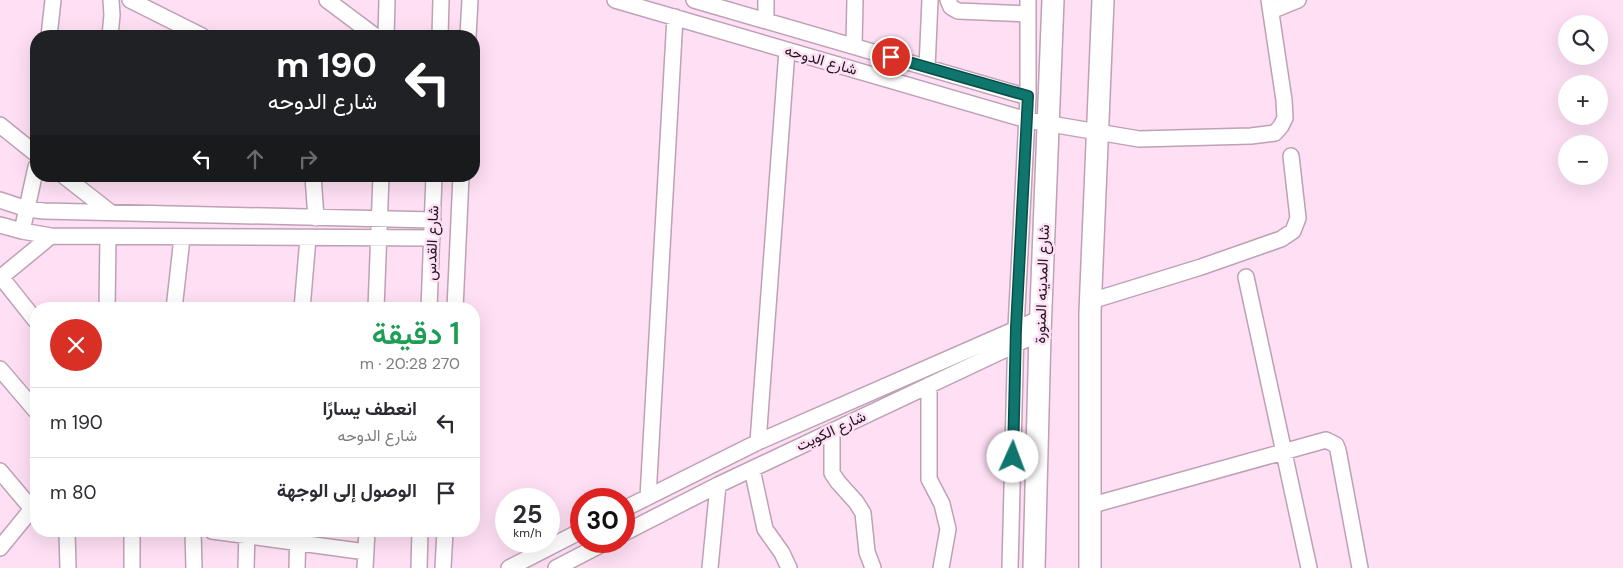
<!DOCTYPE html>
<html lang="ar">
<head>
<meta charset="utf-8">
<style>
	:root { --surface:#fff; --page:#f2f2f3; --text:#2b2b33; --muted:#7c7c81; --line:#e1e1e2 }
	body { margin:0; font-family:"DM Sans",Vazirmatn,sans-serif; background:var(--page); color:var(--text); direction:rtl; height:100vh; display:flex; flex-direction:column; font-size:19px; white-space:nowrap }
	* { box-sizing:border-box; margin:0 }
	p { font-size:16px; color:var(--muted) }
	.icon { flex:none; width:28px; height:28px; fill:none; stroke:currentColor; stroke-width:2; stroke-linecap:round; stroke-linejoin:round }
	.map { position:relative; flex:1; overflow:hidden; direction:ltr }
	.details { position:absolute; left:30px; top:302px; width:450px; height:235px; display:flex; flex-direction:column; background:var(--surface); border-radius:20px; box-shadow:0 5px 20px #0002; direction:rtl }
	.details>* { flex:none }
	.banner { position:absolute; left:30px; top:30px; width:450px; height:152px; border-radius:20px; box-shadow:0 5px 20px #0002; direction:rtl; background:#202124; color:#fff; overflow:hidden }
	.tools { position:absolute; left:1558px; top:15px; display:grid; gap:10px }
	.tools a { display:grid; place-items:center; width:50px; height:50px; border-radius:50%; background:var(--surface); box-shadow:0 5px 20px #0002; font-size:25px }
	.speed { position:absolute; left:495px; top:488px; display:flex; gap:10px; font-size:25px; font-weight:700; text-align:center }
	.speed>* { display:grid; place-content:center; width:65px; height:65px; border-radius:50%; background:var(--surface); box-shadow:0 5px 20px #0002; line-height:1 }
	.speed small { font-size:12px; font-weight:400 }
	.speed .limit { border:8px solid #d22; background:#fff; color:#111 }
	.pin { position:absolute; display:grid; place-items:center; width:42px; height:42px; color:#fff; margin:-21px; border:2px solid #fff; border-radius:50%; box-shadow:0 1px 5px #0007 }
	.me { position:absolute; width:55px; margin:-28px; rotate:2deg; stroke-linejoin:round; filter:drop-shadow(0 0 4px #0008) }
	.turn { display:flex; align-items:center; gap:18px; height:105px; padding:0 20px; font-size:22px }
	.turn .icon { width:65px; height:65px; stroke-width:2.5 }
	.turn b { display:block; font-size:35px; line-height:42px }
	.lanes { display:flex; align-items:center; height:48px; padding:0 20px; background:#0003; justify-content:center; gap:25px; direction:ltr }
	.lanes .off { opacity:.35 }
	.round { display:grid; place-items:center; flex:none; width:52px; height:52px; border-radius:26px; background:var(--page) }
	.headline { display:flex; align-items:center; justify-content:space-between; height:85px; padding:0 20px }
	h1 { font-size:30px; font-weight:600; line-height:38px; color:#1e9e55 }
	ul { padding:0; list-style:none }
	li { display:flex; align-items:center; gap:15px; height:70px; padding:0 20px; border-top:1px solid var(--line) }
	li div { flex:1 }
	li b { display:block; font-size:19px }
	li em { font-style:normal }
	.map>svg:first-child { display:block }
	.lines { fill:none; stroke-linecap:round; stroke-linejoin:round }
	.minor-casing { stroke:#bea1b5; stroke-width:18 }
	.secondary-casing { stroke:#bea1b5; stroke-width:24 }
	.minor { stroke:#fff; stroke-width:15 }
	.secondary { stroke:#fff; stroke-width:21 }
	.route-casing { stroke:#0a4d48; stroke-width:12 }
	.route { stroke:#0f766e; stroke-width:9 }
	.labels { text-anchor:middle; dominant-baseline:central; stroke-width:5; stroke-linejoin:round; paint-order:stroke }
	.street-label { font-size:15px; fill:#21161e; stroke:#fedff4 }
</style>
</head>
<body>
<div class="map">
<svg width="1623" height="568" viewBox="0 0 1623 568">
	<rect width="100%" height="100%" fill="#fedff4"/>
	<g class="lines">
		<defs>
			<path id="minor" d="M130 0 202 36
				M327 0 375 36
				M615 0 1027 120 1139 139 1251 136 1275 133 1281 126 1285 118 1284 100 1269 0
				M694 0 1028 97
				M948 0 951 7 958 11 1028 14
				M1271 11 1298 0
				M766 21V0
				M49 36 53 0
				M110 36 112 15 111 0
				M386 36 387 0
				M440 36 441 0
				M468 36 470 0
				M854 46 855 0
				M927 68 930 0
				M0 125 36 154
				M64 176 110 212
				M313 176 316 218
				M0 200 27 209 44 211 433 220
				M0 225 22 231 51 236 432 238
				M22 231 36 167
				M1 277 36 321
				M1246 277 1309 568
				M0 278 51 236
				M1091 301 1201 267 1281 239 1293 231 1298 218 1291 156
				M107 309 108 237
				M174 309 182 238
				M302 309 308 238
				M376 309 381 176
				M429 309 434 176
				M455 309 461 176
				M0 369 36 411
				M929 385V479L942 504 948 529 941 568
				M832 431V473L838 482 856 502 863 513 867 552 873 568
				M758 442 787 50
				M752 469 765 529 782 553 789 568
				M0 471 32 509
				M648 497 675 17
				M1089 506 1326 440 1336 445 1338 450 1360 568
				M624 509 758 442 1041 318
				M67 531 68 568
				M132 531V568
				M193 531 194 568
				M212 531 366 552
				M624 533 718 485 1040 333
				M0 548 36 504
				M246 568 247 531
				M297 568 298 531
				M365 568 367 531
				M419 568 420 531
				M443 568 445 531
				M509 568 581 531
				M556 568 608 541
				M710 568 718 485
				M1010 568 1016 328 1028 97V0"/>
			<path id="secondary" d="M1034 568 1040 333 1053 0
				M1090 568V312L1103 0"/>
		</defs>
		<use href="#minor" class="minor-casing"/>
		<use href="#secondary" class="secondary-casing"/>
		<use href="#minor" class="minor"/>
		<use href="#secondary" class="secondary"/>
	</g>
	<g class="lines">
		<defs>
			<path id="route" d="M891 57 1028 96 1016 328 1013 457"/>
		</defs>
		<use href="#route" class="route-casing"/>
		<use href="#route" class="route"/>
	</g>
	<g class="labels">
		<g class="street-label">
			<text transform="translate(821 60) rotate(16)">شارع الدوحه</text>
			<text transform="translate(432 243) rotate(-88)">شارع القدس</text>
			<text transform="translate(1042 284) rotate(-88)">شارع المدينه المنورة</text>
			<text transform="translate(831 431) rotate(-25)">شارع الكويت</text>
		</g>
	</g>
</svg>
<div class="tools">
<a><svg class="icon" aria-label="search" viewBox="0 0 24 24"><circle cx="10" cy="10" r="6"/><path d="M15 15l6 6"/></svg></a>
<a>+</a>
<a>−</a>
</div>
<div class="speed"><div>25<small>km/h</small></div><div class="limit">30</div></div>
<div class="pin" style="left:891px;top:57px;background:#d93025"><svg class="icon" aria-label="arrive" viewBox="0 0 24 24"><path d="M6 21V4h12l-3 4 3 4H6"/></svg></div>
<svg class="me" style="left:1013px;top:457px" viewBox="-20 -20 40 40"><circle r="19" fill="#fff"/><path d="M0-13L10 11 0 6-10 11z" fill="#0f766e"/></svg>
<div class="banner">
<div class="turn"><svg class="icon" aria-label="left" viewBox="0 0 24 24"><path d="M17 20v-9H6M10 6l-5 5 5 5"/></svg><div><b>190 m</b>شارع الدوحه</div></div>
<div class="lanes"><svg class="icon" aria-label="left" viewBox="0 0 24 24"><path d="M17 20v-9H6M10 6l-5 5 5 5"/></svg><svg class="icon off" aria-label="ahead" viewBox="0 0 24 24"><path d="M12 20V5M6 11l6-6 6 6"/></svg><svg class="icon off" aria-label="right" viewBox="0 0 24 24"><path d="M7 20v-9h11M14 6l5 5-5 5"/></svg></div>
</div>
<section class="details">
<div class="headline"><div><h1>1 دقيقة</h1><p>270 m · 20:28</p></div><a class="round" style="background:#d93025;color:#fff"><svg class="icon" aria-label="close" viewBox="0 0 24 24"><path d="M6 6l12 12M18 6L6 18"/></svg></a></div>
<ul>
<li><svg class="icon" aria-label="left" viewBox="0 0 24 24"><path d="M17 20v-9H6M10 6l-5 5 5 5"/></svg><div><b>انعطف يسارًا</b><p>شارع الدوحه</p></div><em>190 m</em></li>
<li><svg class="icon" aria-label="arrive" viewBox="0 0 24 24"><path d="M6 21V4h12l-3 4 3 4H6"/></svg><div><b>الوصول إلى الوجهة</b></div><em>80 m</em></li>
</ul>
</section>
</div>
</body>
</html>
